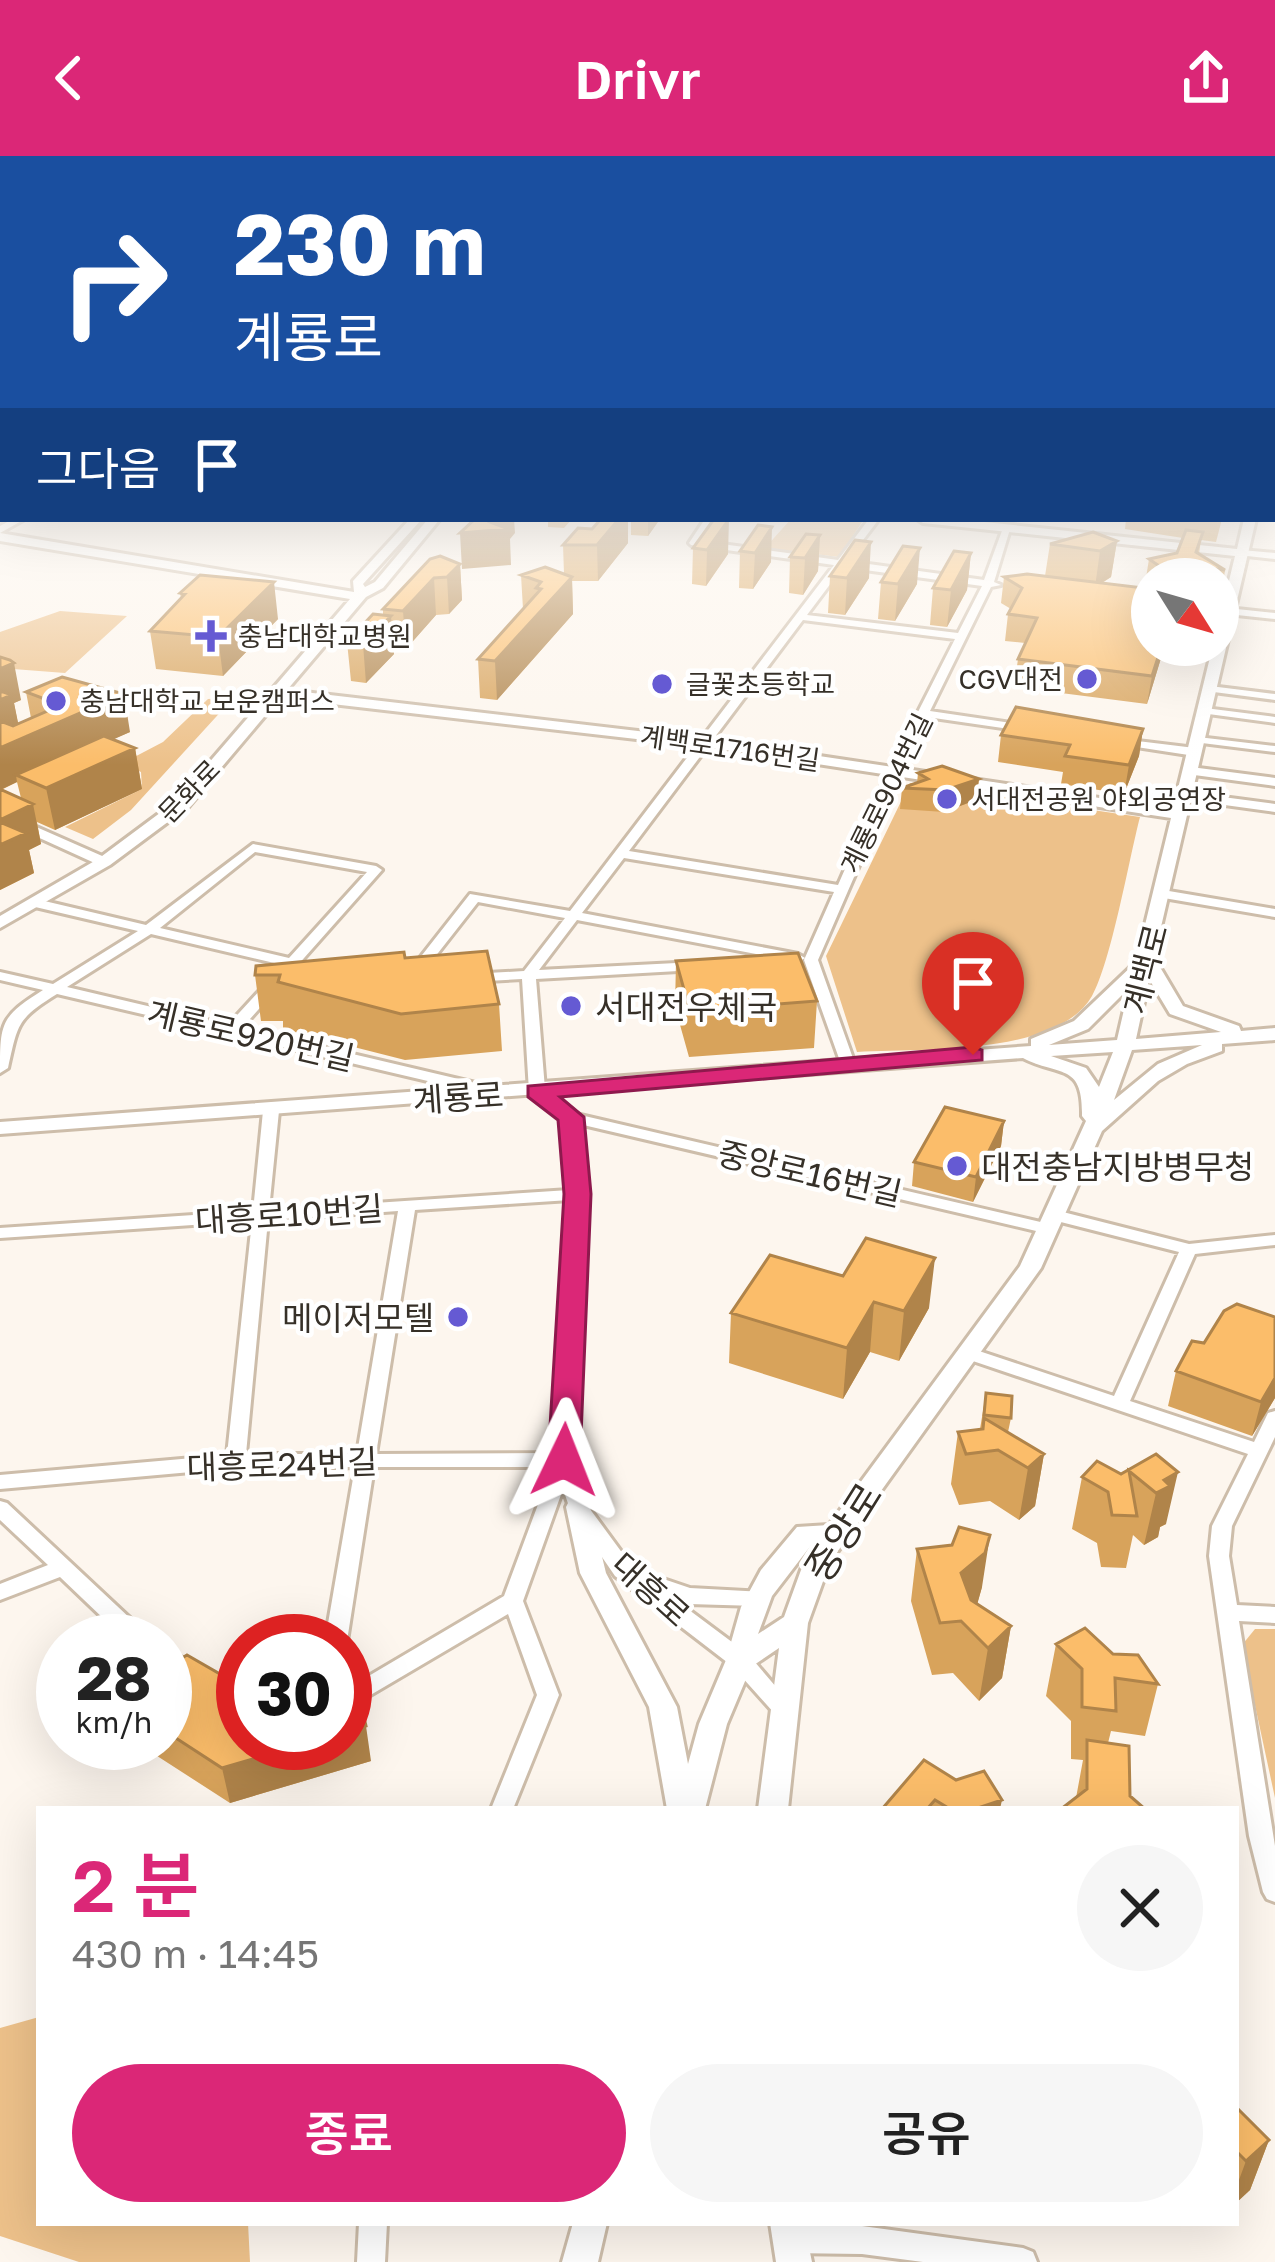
<!DOCTYPE html>
<html lang="ko">
<head>
<meta charset="utf-8">
<style>
	:root { --surface:#fff; --page:#f6f6f6; --text:#222; --muted:#767676; --accent:#db2777 }
	body { margin:0; font-family:"Golos Text","Noto Sans KR",sans-serif; background:var(--page); color:var(--text); height:100vh; display:flex; flex-direction:column; font-size:45px; white-space:nowrap }
	* { box-sizing:border-box; margin:0 }
	p { font-size:39px; color:var(--muted) }
	.icon { flex:none; width:66px; height:66px; fill:none; stroke:currentColor; stroke-width:2; stroke-linecap:round; stroke-linejoin:round }
	.map { position:relative; flex:1; overflow:hidden }
	.drawer { position:absolute; left:36px; top:1650px; width:1203px; height:420px; display:flex; flex-direction:column; background:var(--surface); border-radius:0px; box-shadow:0 12px 48px #0002 }
	.drawer>* { flex:none }
	.banner { position:absolute; left:0px; top:0px; width:1275px; height:366px; box-shadow:0 12px 48px #0002; background:#1a4fa0; color:#fff; overflow:hidden }
	.needle { width:78px; rotate:127deg }
	.fabs { position:absolute; left:1131px; top:402px; display:grid; gap:24px }
	.fabs a { display:grid; place-items:center; width:108px; height:108px; border-radius:50%; background:var(--surface); box-shadow:0 12px 48px #0002; font-size:60px }
	.speed { position:absolute; left:36px; top:1458px; display:flex; gap:24px; font-size:60px; font-weight:700; text-align:center }
	.speed>* { display:grid; place-content:center; width:156px; height:156px; border-radius:50%; background:var(--surface); box-shadow:0 12px 48px #0002; line-height:1 }
	.speed small { font-size:30px; font-weight:400 }
	.speed .limit { border:18px solid #d22; background:#fff; color:#111 }
	.pin { position:absolute; display:grid; place-items:center; width:102px; height:102px; color:#fff; margin:-123px -51px; border-radius:50% 50% 50% 0; rotate:-45deg; box-shadow:0 0 12px #0007 }
	.pin .icon { rotate:45deg }
	.me { position:absolute; width:132px; margin:-66px; rotate:2deg; stroke-linejoin:round; filter:drop-shadow(0 0 9px #0008) }
	.turn { display:flex; align-items:center; gap:42px; height:252px; padding:0 36px; font-size:54px }
	.turn .icon { width:156px; height:156px; stroke-width:2.5 }
	.turn b { display:block; font-size:84px; line-height:102px }
	.then { display:flex; align-items:center; height:114px; padding:0 36px; background:#0003; gap:24px; font-size:45px }
	.round { display:grid; place-items:center; flex:none; width:126px; height:126px; border-radius:63px; background:var(--page) }
	.headline { display:flex; align-items:center; justify-content:space-between; height:204px; padding:0 36px }
	h1 { font-size:72px; font-weight:600; line-height:90px; color:var(--accent) }
	.primary-button { display:flex; gap:24px; margin-top:auto; padding:24px 36px }
	.primary-button a { flex:1; height:138px; border-radius:72px; background:var(--accent); color:#fff; font-size:48px; font-weight:600; line-height:138px; text-align:center }
	.primary-button a+a { background:var(--page); color:var(--text) }
	header { display:flex; justify-content:space-between; align-items:center; height:156px; padding:0 36px; background:var(--accent); color:#fff; font-size:54px; font-weight:600 }
	.map>svg:first-child { display:block }
	.green { fill:#edc18a }
	.lines { fill:none; stroke-linecap:round; stroke-linejoin:round }
	.minor-casing { stroke:#cdbdaa; stroke-width:6 }
	.major-casing { stroke:#cdbdaa; stroke-width:6 }
	.minor { fill:#fff; fill-rule:evenodd }
	.major { fill:#fff; fill-rule:evenodd }
	.wall { fill:#d8a35b; fill-rule:evenodd }
	.shaded-wall { fill:#b0844a }
	.building { fill:#fbbd6a; stroke:#b0844a; stroke-width:3 }
	.route { fill:#db2777; stroke:#8e194d; stroke-width:3 }
	.poi-dot { fill:#655ad3; stroke:#fff; stroke-width:4.5 }
	.labels { text-anchor:middle; dominant-baseline:central; stroke-width:9; stroke-linejoin:round; paint-order:stroke }
	.far-poi-label { font-size:27px; fill:#363028; stroke:#fff; text-anchor:start }
	.far-street-label { font-size:27px; fill:#363028; stroke:#fff }
	.street-label { font-size:33px; fill:#363028; stroke:#fff }
	.poi-label { font-size:33px; fill:#363028; stroke:#fff; text-anchor:start }
	.near-street-label { font-size:39px; fill:#363028; stroke:#fff }
</style>
</head>
<body>
<header><svg class="icon" aria-label="back" viewBox="0 0 24 24"><path d="M15 5l-7 7 7 7"/></svg>Drivr<svg class="icon" aria-label="share" viewBox="0 0 24 24"><path d="M12 15V3M7 8l5-5 5 5M5 13v7h14v-7"/></svg></header>
<div class="map">
<svg width="1275" height="2106" viewBox="0 0 1275 2106">
	<rect width="100%" height="100%" fill="#fdf6ee"/>
	<path class="green" d="M791 363H864L839 401 765 392Z
		M60 455 127 460 65 517 0 512V476Z
		M226 542V550L131 654 93 683 65 671 142 633 141 616 121 608 163 586 208 543Z
		M910 627 1140 661C1129 703 1111 807 1092 840 1057 901 918 892 857 896L826 800Z
		M1255 1473H1275V1642L1242 1489Z
		M39 1861V2067H248L250 2106H79L0 2080V1872Z"/>
	<g class="lines">
		<defs>
			<path id="minor" d="M1272 335H1275V341H1272Z
				M13 363H25L0 377V370Z
				M705 363H715L700 385 838 404 869 363H879L847 405 984 424 1003 372 1011 370 994 426 1001 429 991 431 930 555 1024 569 1030 572 1024 575 927 561 900 615 818 804 855 908 853 911 848 912 841 908 804 804 834 736 624 702 582 757 798 798 805 802 798 806 577 764 539 814 696 806 703 810 696 814 536 823 545 933 576 958 1049 1068 1057 1073 1049 1078 579 968 586 1038 574 1304 587 1349 634 1413 690 1432 764 1436 767 1442 764 1448 757 1450 689 1448 673 1442 748 1498 794 1552 791 1558 783 1561 775 1558 732 1510 615 1420 571 1356 563 1333 523 1445 559 1539 513 1653H491L537 1539 508 1458 345 1554V1534L504 1440 552 1311H374L347 1485 345 1488V1485H325L355 1311 236 1312 0 1333V1319L227 1299 252 1065 0 1082V1072L253 1055 263 955 271 950 279 955 269 1054 569 1034 563 963 529 935 522 823 470 826 463 822 470 818 524 815 565 762 478 746 420 820H410L408 817 470 738 570 755 834 409 691 389 689 387ZM843 411 982 430 958 477 807 459ZM803 464 955 483 888 615 838 729 629 695ZM570 1044 555 1297 376 1298 415 1054ZM398 1055 357 1298H246L268 1064Z
				M1241 394 1275 397V403L1238 399V395Z
				M1218 451 1275 457V463L1218 457Z
				M1210 530 1275 538V544L1206 535V531Z
				M1205 552 1275 561V567L1201 557 1199 555Z
				M1198 581 1275 590V596L1194 586V582Z
				M1121 583 1195 592 1201 596 1195 600 1117 588 1115 586Z
				M1191 611 1275 622V630L1187 618 1185 615Z
				M1185 636 1275 648V656L1181 643 1179 640Z
				M0 655 109 703 110 706 109 709H99L0 664Z
				M253 688 376 710 382 714 242 872 501 933 504 936 501 939 496 941 57 838C17 863 18 867 8 912L0 917C0 867 0 861 43 834L0 824V816L53 828 138 775 31 750V744L36 743 146 769ZM255 696 367 716 289 802 160 772ZM151 778 283 809 228 869 67 831Z
				M1163 734 1275 753V761L1158 741V735Z
				M1055 1054 1189 1088 1275 1079V1089L1195 1098 1130 1245 1254 1286 1268 1257 1275 1255V1281L1232 1370 1229 1400 1237 1449 1275 1451V1467L1239 1465 1275 1690V1746L1267 1743 1263 1736 1249 1680 1209 1400 1212 1370 1248 1298 961 1201 958 1197 961 1193 967 1191 1114 1240 1179 1096 1049 1063 1047 1059Z
				M0 1345 7 1347 148 1479 152 1485H127L60 1421 0 1444V1428L48 1409 0 1364Z
				M165 1492 199 1511 202 1517 199 1523C185 1527 176 1518 165 1511Z
				M359 2067H387L385 2106H357Z
				M788 2069 862 2070 1023 2092 1033 2096 1037 2106H923L862 2098 788 2097 778 2093 774 2083 778 2073Z"/>
			<path id="major" d="M410 363H422L363 428 365 431 375 426 428 363H440L383 432 366 441 287 534 706 583 1173 653 1213 489H1218V470L1235 400 923 367 917 363H956L1237 393 1244 363H1256L1154 801 1183 850 1239 870 1241 875 1275 872V884L1222 888V895L1187 908 1158 925 1102 975 1041 1112 830 1406 808 1467 788 1653H758L779 1492 751 1511 727 1568 705 1653H667L649 1551 580 1417 566 1351 569 1345 578 1342 587 1345 590 1351 606 1417 677 1551 688 1608 699 1568 726 1504 741 1451 761 1414 797 1371 829 1369 1020 1110 1086 965 1082 960C1083 906 1060 921 1023 902L0 978V966L1031 890V883L1074 865 1136 806 1171 662 706 591 280 542 188 651 110 709 0 772V760L98 703 176 645 350 443 0 385V377L354 436 353 425ZM1149 823 1170 858 1221 876 1136 883ZM1129 832 1117 884 1049 889 1088 873ZM1202 889 1158 908 1114 944 1132 894ZM1113 896 1099 931 1086 912 1051 900ZM812 1388H815L805 1403 784 1461 758 1478 772 1440Z
				M573 2067H607L598 2106H562Z
				M770 2067H804L812 2106H776Z"/>
		</defs>
		<use href="#minor" class="minor-casing"/>
		<use href="#major" class="major-casing"/>
		<use href="#minor" class="minor"/>
		<use href="#major" class="major"/>
	</g>
	<path class="wall" d="M548 363H572L564 372 548 371Z
		M601 363H628V387L598 425H572L573 458 497 544 480 542 478 503 523 453 521 419 564 418 563 389 592 373Z
		M631 363H660L648 380 631 379Z
		M714 363 728 398 706 430 692 428 693 392Z
		M1126 363H1222L1216 386 1201 384 1199 398 1225 414 1221 440 1218 439V423H1152V489H1165L1147 548 1014 531 1018 503 1025 487 1005 485 1008 458 1011 453 1001 447 1004 421 1045 420 1050 388 1117 385 1111 421 1102 427 1151 433 1145 428 1149 403 1177 397 1183 382 1125 373Z
		M758 369 771 406 753 433 739 432 740 395Z
		M820 379 818 415 803 439 789 437 790 401Z
		M971 397 967 434 947 471 930 469 933 432Z
		M430 403 460 408 462 444 449 458 436 459 406 493 394 492V498L366 527 351 525 347 486 383 459V453Z
		M830 420 869 422 845 459 828 457Z
		M881 426 917 428 895 465 878 463Z
		M180 437 278 463 223 520 156 513 150 475 181 442Z
		M0 501 21 544 14 547 18 568 31 562 26 536 130 576 113 583 135 592 142 633 55 674 37 666 41 688 29 694 34 717 0 734ZM17 626 21 642 1 634Z
		M1143 573 1139 600 1124 638 1061 628 1063 616 998 606 1001 579Z
		M918 617 979 623 976 644 944 656 900 653 902 632 917 627Z
		M405 802 499 848 502 895 405 904 283 873V865H261L255 819Z
		M676 805 817 845 814 892 689 901 675 851Z
		M1004 965 1001 990 973 1046 912 1030 914 1006Z
		M843 1120 929 1152 899 1205 870 1196 843 1243 729 1207 731 1157Z
		M1204 1187 1275 1242 1252 1280 1168 1250 1176 1215Z
		M986 1237 1011 1262 1008 1276 1044 1298 1035 1350 1019 1364 990 1345 959 1349 951 1328 958 1276 980 1273Z
		M1156 1298 1166 1368 1160 1371 1158 1381 1144 1389 1133 1379 1126 1412 1101 1411 1097 1387 1072 1373 1082 1321 1121 1318Z
		M917 1393 982 1431 977 1448 1011 1470 1002 1522 979 1545 953 1517 932 1519 911 1445Z
		M1056 1488 1113 1498 1158 1528 1145 1580 1111 1575 1108 1587 1130 1640 1076 1642 1083 1604 1071 1603V1565L1046 1540Z
		M165 1512 243 1587 371 1605 230 1647 137 1587H165Z
		M924 1604 1000 1653H882Z
		M1236 1951 1269 1984 1250 2034 1236 2047Z"/>
	<path class="shaded-wall" d="M494 363H514L515 377 510 383 511 409 462 413 460 377 490 366Z
		M619 363H628V387L598 425 597 389Z
		M648 363H660L648 380Z
		M729 363 728 398 706 430 707 394Z
		M772 371 771 406 753 433 755 397Z
		M820 379 818 415 803 439 805 402Z
		M1117 385 1111 421 1095 431 1100 395Z
		M871 386 869 422 845 459 847 422Z
		M920 392 917 428 895 465 898 428Z
		M971 397 967 434 947 471 951 434Z
		M460 408 462 444 449 458 447 421Z
		M1191 410 1189 423H1182L1184 415Z
		M572 421 573 458 497 544 495 505Z
		M434 422 436 459 406 493 403 455Z
		M274 426 278 463 223 520 218 481Z
		M391 460 394 498 366 527 363 488Z
		M1162 489H1165L1147 548 1152 520Z
		M14 507 21 544 14 547 20 576 0 585V513Z
		M124 538 130 576 25 623 16 619 17 626 0 634V592Z
		M1143 573 1139 600 1124 638 1129 609Z
		M135 592 142 633 55 674 46 632Z
		M979 623 976 644 944 656 946 634Z
		M33 648 41 688 29 694 34 717 0 734V664Z
		M1004 965 1001 990 973 1046 976 1021Z
		M935 1102 929 1152 899 1205 904 1155Z
		M874 1146 870 1196 843 1243 847 1192Z
		M1275 1222V1242L1252 1280 1261 1246Z
		M1044 1298 1035 1350 1019 1364 1028 1312Z
		M1178 1316 1166 1368 1160 1371 1158 1381 1144 1389 1156 1337 1164 1324Z
		M990 1379 982 1431 977 1449 958 1465 961 1417Z
		M1011 1470 1002 1522 979 1545 988 1492Z
		M366 1570 371 1605 230 1647 222 1612 308 1587H345V1576Z
		M1002 1644 1000 1653H975Z
		M1269 1984 1250 2034 1236 2047V2032L1246 2005Z"/>
	<path class="building" d="M475 363H494L490 366 509 373 460 377Z
		M601 363H619L597 389H563L578 372 592 373Z
		M714 363H729L707 394 693 392Z
		M758 369 772 371 755 397 740 395Z
		M1186 374 1203 376 1196 396 1225 414 1191 410 1184 415 1182 423H1165V414L1149 403 1177 397Z
		M1093 376 1117 385 1100 395 1050 388Z
		M806 378 820 379 805 402 790 401Z
		M855 384 871 386 847 422 830 420Z
		M903 390 920 392 898 428 881 426Z
		M954 395 971 397 951 434 933 432Z
		M440 400 460 408 447 421 434 422 403 455 383 453 430 403Z
		M545 411 572 421 495 505 478 503 541 433 536 432 541 426 521 419Z
		M1027 418 1152 433V489H1162L1152 520 1018 503 1037 462 1008 458 1022 432 1004 421Z
		M200 419 274 426 218 481 150 475 185 438 180 437Z
		M373 458 391 460 363 488 347 486Z
		M0 501 10 504 14 507 0 513Z
		M62 521 124 538 0 592V565L13 570 61 549 26 536Z
		M0 535 12 539 0 544Z
		M1016 551 1143 573 1129 609 1065 600 1070 589 1001 579Z
		M104 580 135 592 46 632 16 619Z
		M942 610 979 623 946 634 902 632 928 623 918 617Z
		M0 633 33 648 0 664Z
		M0 666 26 677 0 689Z
		M487 795 499 848 401 858 278 826 280 819H255L256 810 404 796 405 802Z
		M798 797 817 845 690 855 676 805Z
		M945 951 1004 965 976 1021 914 1006Z
		M866 1082 935 1102 904 1155 874 1146 847 1192 731 1157 770 1099 843 1120Z
		M1237 1148 1275 1161V1222L1261 1246 1176 1215 1192 1185 1204 1187 1224 1155Z
		M986 1237 1012 1240 1011 1262 984 1259Z
		M984 1262 1044 1298 1028 1312 998 1294 966 1298 958 1276 983 1273Z
		M1156 1298 1178 1316 1164 1324 1170 1330 1156 1337 1129 1315 1137 1360 1112 1359 1108 1336 1082 1321 1097 1305 1121 1318Z
		M959 1371 990 1379 985 1397 961 1417 971 1444 1011 1470 988 1492 961 1465 940 1467 917 1393 952 1389Z
		M1085 1472 1113 1498 1138 1499 1158 1528 1115 1522 1116 1555 1082 1551V1513L1056 1488Z
		M187 1499 234 1526 240 1524 243 1525V1587H308L222 1612 165 1575V1512Z
		M357 1531 366 1570 345 1576V1535Z
		M1087 1584 1129 1590 1130 1640 1145 1653H1061L1087 1633Z
		M924 1604 956 1624 984 1615 1002 1644 975 1653H950L935 1644 927 1653H882Z
		M1236 1951 1269 1984 1246 2005 1236 1995Z"/>
	<linearGradient id="sky" x2="0" y2="1"><stop stop-color="#9fa8a6"/><stop offset="0.52" stop-color="#fefbf7"/><stop offset="1" stop-color="#fefbf7" stop-opacity="0"/></linearGradient>
	<rect width="1275" height="609" fill="url(#sky)"/>
	<path class="route" d="M973 891 982 894V904L560 941 584 961 591 1038 580 1304 575 1311H553L548 1304 564 1038 558 964 528 941V930Z"/>
	<g class="poi-dot">
		<path d="M205 462h12v12h12v12h-12v12h-12v-12h-12v-12h12z"/>
		<circle cx="1087" cy="523" r="12"/>
		<circle cx="662" cy="528" r="12"/>
		<circle cx="56" cy="545" r="12"/>
		<circle cx="947" cy="643" r="12"/>
		<circle cx="571" cy="850" r="12"/>
		<circle cx="957" cy="1010" r="12"/>
		<circle cx="458" cy="1161" r="12"/>
	</g>
	<g class="labels">
		<g class="far-poi-label">
			<text x="238" y="480">충남대학교병원</text>
			<text x="1063" y="523" text-anchor="end">CGV대전</text>
			<text x="686" y="528">글꽃초등학교</text>
			<text x="80" y="545">충남대학교 보운캠퍼스</text>
			<text x="971" y="643">서대전공원 야외공연장</text>
		</g>
		<g class="far-street-label">
			<text transform="translate(730 592) rotate(8)">계백로1716번길</text>
			<text transform="translate(189 635) rotate(-46)">문화로</text>
			<text transform="translate(886 637) rotate(-64)">계룡로904번길</text>
		</g>
		<g class="street-label">
			<text transform="translate(1145 813) rotate(-76)">계백로</text>
			<text transform="translate(251 879) rotate(13)">계룡로920번길</text>
			<text transform="translate(458 941) rotate(-4)">계룡로</text>
			<text transform="translate(810 1017) rotate(13)">중앙로16번길</text>
			<text transform="translate(289 1058) rotate(-4)">대흥로10번길</text>
			<text transform="translate(282 1308) rotate(-2)">대흥로24번길</text>
			<text transform="translate(651 1433) rotate(42)">대흥로</text>
		</g>
		<g class="poi-label">
			<text x="595" y="850">서대전우체국</text>
			<text x="981" y="1010">대전충남지방병무청</text>
			<text x="434" y="1161" text-anchor="end">메이저모텔</text>
		</g>
		<g class="near-street-label">
			<text transform="translate(843 1376) rotate(-58)">중앙로</text>
		</g>
	</g>
</svg>
<div class="fabs">
<a><svg class="needle" viewBox="-14 -14 28 28"><path d="M0-13l5 13h-10z" fill="#e53935"/><path d="M0 13l5-13h-10z" fill="#767676"/></svg></a>
</div>
<div class="speed"><div>28<small>km/h</small></div><div class="limit">30</div></div>
<div class="pin" style="left:973px;top:899px;background:#d93025"><svg class="icon" aria-label="arrive" viewBox="0 0 24 24"><path d="M6 21V4h12l-3 4 3 4H6"/></svg></div>
<svg class="me" style="left:564px;top:1304px" viewBox="-20 -20 40 40"><path d="M0-17L14 15 0 8-14 15z" fill="#db2777" stroke="#fff" stroke-width="4"/></svg>
<div class="banner">
<div class="turn"><svg class="icon" aria-label="right" viewBox="0 0 24 24"><path d="M7 20v-9h11M14 6l5 5-5 5"/></svg><div><b>230 m</b>계룡로</div></div>
<div class="then">그다음<svg class="icon" aria-label="arrive" viewBox="0 0 24 24"><path d="M6 21V4h12l-3 4 3 4H6"/></svg></div>
</div>
<section class="drawer">
<div class="headline"><div><h1>2 분</h1><p>430 m · 14:45</p></div><a class="round"><svg class="icon" aria-label="close" viewBox="0 0 24 24"><path d="M6 6l12 12M18 6L6 18"/></svg></a></div>
<div class="primary-button"><a>종료</a><a>공유</a></div>
</section>
</div>
</body>
</html>
